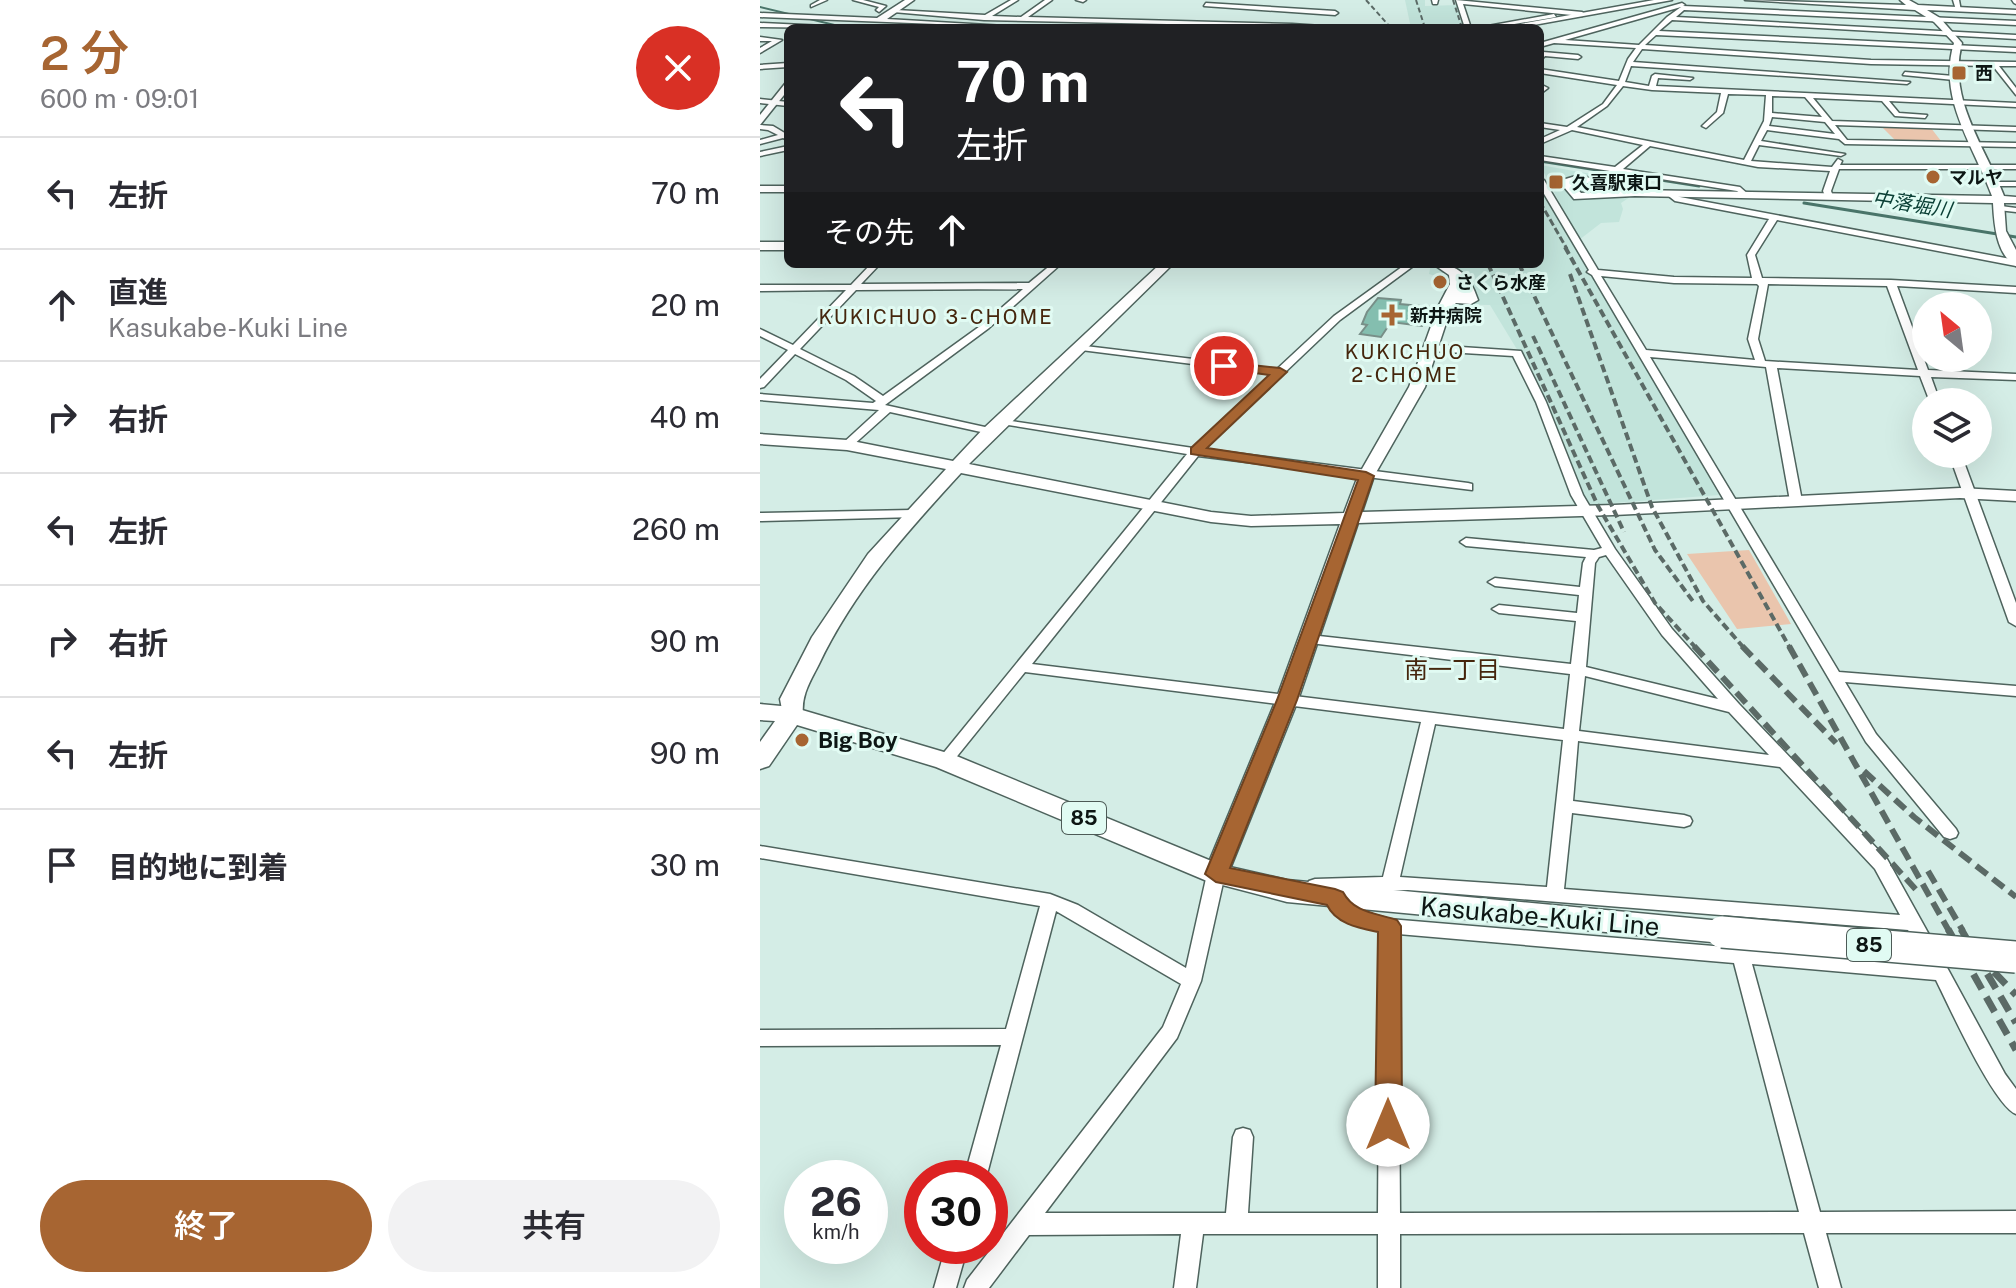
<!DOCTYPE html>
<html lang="ja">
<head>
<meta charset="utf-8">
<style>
	:root { --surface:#fff; --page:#f2f2f3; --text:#2b2b33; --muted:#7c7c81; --line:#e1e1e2; --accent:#a76532 }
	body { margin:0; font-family:"Public Sans","Noto Sans JP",sans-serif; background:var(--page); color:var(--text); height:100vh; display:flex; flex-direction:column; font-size:30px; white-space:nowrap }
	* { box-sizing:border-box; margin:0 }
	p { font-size:26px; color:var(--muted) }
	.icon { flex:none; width:44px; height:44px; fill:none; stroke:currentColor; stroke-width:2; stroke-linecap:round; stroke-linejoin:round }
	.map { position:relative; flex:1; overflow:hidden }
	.drawer { display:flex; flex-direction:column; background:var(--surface); width:760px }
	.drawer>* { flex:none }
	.guide { position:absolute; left:24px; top:24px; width:760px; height:244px; border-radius:12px; box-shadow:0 8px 32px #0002; background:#202124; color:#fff; overflow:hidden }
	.needle { width:52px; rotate:331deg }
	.tools { position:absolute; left:1152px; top:292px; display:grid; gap:16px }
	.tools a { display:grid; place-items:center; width:80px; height:80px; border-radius:50%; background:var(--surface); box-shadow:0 8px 32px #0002; font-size:40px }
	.speed { position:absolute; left:24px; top:1160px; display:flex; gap:16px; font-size:40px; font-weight:700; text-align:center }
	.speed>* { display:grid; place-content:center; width:104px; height:104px; border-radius:50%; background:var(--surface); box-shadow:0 8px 32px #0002; line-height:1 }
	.speed small { font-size:20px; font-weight:400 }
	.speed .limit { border:12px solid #d22; background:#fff; color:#111 }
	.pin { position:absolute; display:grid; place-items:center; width:68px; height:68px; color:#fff; margin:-34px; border:4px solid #fff; border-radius:50%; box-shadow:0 2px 8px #0007 }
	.me { position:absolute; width:88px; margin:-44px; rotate:0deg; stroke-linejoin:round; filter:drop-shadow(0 0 6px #0008) }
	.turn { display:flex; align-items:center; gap:28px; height:168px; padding:0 40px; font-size:36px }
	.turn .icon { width:104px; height:104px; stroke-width:2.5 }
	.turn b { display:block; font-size:56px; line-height:68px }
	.then { display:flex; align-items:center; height:76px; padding:0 40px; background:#0003; gap:16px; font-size:30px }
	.round { display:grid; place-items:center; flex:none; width:84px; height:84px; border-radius:42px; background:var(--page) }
	.overview { display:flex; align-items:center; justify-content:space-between; height:136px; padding:0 40px }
	h1 { font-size:48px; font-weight:600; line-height:60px; color:var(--accent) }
	.button { display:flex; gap:16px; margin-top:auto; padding:16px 40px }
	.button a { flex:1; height:92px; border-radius:48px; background:var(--accent); color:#fff; font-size:32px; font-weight:600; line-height:92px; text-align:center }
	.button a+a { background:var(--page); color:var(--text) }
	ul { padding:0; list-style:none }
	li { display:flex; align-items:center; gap:24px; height:112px; padding:0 40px; border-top:2px solid var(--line) }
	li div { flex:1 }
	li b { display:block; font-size:30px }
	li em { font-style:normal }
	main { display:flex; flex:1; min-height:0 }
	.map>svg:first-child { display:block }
	.built { fill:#c2e4db }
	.green { fill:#eac5ad }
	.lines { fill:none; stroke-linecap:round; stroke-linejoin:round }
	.stream-far1 { stroke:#497469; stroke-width:2 }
	.stream { stroke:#497469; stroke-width:3 }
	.building { fill:#84beaf; stroke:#788f88; stroke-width:2 }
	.street-casing { stroke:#4e635d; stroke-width:3 }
	.secondary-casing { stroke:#4e635d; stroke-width:3 }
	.primary-casing { stroke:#4e635d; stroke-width:3 }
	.street { fill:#fff; fill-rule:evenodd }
	.secondary { fill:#fff; fill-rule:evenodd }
	.primary { fill:#fff; fill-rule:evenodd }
	.rail-far4 { stroke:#5b6a66; stroke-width:2; stroke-dasharray:5 3; stroke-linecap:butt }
	.rail-far3 { stroke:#5b6a66; stroke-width:3; stroke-dasharray:7 3; stroke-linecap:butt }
	.rail-far2 { stroke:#5b6a66; stroke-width:4; stroke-dasharray:8 4; stroke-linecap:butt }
	.rail-far1 { stroke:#5b6a66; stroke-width:6; stroke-dasharray:14 7; stroke-linecap:butt }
	.rail { stroke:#5b6a66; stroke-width:7; stroke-dasharray:17 9; stroke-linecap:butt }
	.primary-bridge-casing { stroke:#4e635d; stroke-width:34; stroke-linecap:butt }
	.primary-bridge { stroke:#fff; stroke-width:31 }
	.route { fill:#a76532; stroke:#6d4220; stroke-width:2 }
	.poi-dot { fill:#a76532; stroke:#e1fbf3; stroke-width:3 }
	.labels { text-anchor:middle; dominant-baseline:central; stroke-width:6; stroke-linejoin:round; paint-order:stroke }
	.far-poi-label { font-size:18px; font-weight:bold; fill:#0d1614; stroke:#e1fbf3; text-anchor:start }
	.far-water-label { font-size:20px; font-style:italic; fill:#0b4036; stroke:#e1fbf3 }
	.far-neighbourhood-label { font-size:20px; letter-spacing:2px; fill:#45260d; stroke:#e1fbf3 }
	.shield { fill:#e1fbf3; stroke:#4d5b57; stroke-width:2 }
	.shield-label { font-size:20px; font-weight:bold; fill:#0d1614 }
	.poi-label { font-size:22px; font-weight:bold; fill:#0d1614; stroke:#e1fbf3; text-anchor:start }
	.neighbourhood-label { font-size:24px; fill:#45260d; stroke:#e1fbf3 }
	.near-street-label { font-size:26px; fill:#0d1614; stroke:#e1fbf3 }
</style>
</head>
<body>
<main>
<section class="drawer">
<div class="overview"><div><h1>2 分</h1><p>600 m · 09:01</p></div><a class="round" style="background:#d93025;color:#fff"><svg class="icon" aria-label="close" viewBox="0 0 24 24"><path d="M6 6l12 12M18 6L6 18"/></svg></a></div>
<ul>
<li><svg class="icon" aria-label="left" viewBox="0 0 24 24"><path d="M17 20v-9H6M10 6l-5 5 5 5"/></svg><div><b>左折</b></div><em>70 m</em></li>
<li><svg class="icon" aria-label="ahead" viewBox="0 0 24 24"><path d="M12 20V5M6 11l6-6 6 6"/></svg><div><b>直進</b><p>Kasukabe-Kuki Line</p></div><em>20 m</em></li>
<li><svg class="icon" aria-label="right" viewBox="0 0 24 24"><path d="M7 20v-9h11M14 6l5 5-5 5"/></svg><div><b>右折</b></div><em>40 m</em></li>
<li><svg class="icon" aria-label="left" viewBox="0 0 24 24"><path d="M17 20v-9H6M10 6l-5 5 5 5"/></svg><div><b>左折</b></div><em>260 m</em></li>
<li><svg class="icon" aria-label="right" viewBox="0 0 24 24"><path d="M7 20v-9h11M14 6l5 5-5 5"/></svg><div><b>右折</b></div><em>90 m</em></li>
<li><svg class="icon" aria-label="left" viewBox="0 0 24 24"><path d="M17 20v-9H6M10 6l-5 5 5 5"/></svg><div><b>左折</b></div><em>90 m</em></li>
<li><svg class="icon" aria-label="arrive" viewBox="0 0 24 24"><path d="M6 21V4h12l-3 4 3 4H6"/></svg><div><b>目的地に到着</b></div><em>30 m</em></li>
</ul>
<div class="button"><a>終了</a><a>共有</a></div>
</section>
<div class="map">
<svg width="1256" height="1288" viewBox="0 0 1256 1288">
	<rect width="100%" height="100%" fill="#d4ede6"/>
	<path class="built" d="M645 0H665V6L698 5 705 28H651Z
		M780 165 843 176 848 183 866 187 870 197 861 203 863 209 859 222 841 223 819 240Z
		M780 185 959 495 827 505 772 374 730 305 679 304 692 281 669 274 671 264H780Z"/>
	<path class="green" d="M1122 127 1171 128 1181 141 1137 142Z
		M989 550 1031 624 977 629 927 554Z"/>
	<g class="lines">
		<path class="stream-far1" d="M0 7 87 28"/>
		<path class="stream" d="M780 161 939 186
			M1044 203 1256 237"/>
	</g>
	<path class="building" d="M618 298 641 300 640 304 672 307 662 326 631 322 621 337 600 334 607 325 602 324 607 312Z"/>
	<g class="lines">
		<defs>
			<path id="street" d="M60 0H67L51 7V5Z
				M93 0H103L126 6 119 12 116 10 119 7Z
				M251 0H258L232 16 261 17 285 0H292L268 17 532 24 592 28 224 20 133 12 136 10 225 15Z
				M316 0H326L323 2Z
				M672 0H678L677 4H673Z
				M696 0 822 12 825 14 822 16 703 4 711 28H705Z
				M1193 0H1199L1201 11 1196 10Z
				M1252 0H1256V4L1254 3Z
				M446 3 575 11 578 13 575 15 444 6Z
				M922 3 925 5 923 6 1256 21V25L924 10 916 17 1256 35V39L912 20 899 31 1256 48V52L896 35 885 45 1111 60 1256 62V66H1239L1256 88V95L1233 66 1111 64 882 49 873 62 1150 82 1147 84 871 66 865 82 889 86 892 76 895 74 933 78 930 80 898 78 896 86 1256 103V107L1129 101 1139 113 1167 115 1165 118 1135 116 1122 101 1053 98 1072 121 1256 127V131L1075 125 1087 140 1256 143V147L1085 144 1079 139 1007 130 1001 141 1085 154 1081 156 999 145 991 161 1072 167 1078 159 1082 161 1080 165H1256V169H1079L1071 191 1073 196 1069 198H1066L1063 191 1070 171 998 167 890 146 863 169 980 187 989 195 985 197 977 191 780 160V156L855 167 883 145 812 130 780 144V139L800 130 780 127V123L807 127 843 104 857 85 780 73V69L859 81 868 59 876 48 794 43 780 47V43ZM921 7 907 17 879 45 805 40ZM863 86 892 90 961 93 957 112 942 126 946 128 963 113 968 94 1006 95 1004 121 984 160 817 127 847 106ZM1012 96 1045 97 1062 117 1012 113ZM1012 117 1065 122 1075 134 1009 126Z
				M794 14 796 17 731 28H717Z
				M0 23 66 26 69 28 0 27Z
				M0 37 22 40 0 53V48L12 41H0Z
				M783 52 818 55 821 57 818 59 785 56 780 61V54Z
				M28 63V67L0 69V65Z
				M1145 72 1194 76 1197 78 1194 80 1143 75Z
				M780 84 788 88 780 94Z
				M0 99 28 102V106L0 103Z
				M0 125 13 126 28 135V140L23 138 0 144V140L18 135 8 130 0 129Z
				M28 146V150L0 156V152Z
				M780 178 784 180 838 270 914 277 992 278 987 255 1009 219 915 201 906 194 910 192 920 197 1256 260V266L1017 220 995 255 1002 278 1131 280 1256 287V293L1137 286 1168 370 1256 374V380L1171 377 1180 402H1170L1160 376 1017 368 1042 501 1040 504H1032L1030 501 1006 367 890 357 1079 672 1256 686V696L1085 682 1116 734 1196 829 1198 833 1196 837 1190 839 1184 837 1106 742 832 275 827 272 829 270 780 187ZM841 276 914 283 997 284 999 286 988 339 995 360 886 350ZM1008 284 1127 286 1158 370 1005 361 998 339Z
				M1233 182H1256V186H1230L1229 184Z
				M1241 206 1256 208V212L1238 210 1237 208Z
				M111 264H120L101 284 269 283 292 264H301L229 328 125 405 234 429V433L230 434 130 412 91 447H83V443L119 410 0 400V394L113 403 116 401 86 380 35 354 4 387 0 388V379L28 350 0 336V329L33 345 86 290 0 291V285H91ZM263 289 223 324 123 396 94 376 40 349 96 290Z
				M646 264H656L580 320 444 449 708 483 712 484V490L438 456 272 664 804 729 810 674 550 643 543 639 550 635 811 664 816 621 739 613 732 609 739 605 817 613 819 595 735 586 728 582 735 578 820 587 823 563 826 557 706 546 700 542 706 538 834 550 842 548 811 495 776 402 753 356 671 351 666 348 671 345 761 351 786 402 823 495 855 549 912 629 979 704 1127 859 1177 949 1174 954 1168 956 1162 954 1148 930 648 890 577 892 597 910 629 919 1170 964 1178 959 1184 962 1245 1074 1256 1089V1114C1234 1106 1189 1006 1176 980L992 964 1060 1212 1256 1211V1233H1066L1081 1288H1059L1044 1233 640 1234V1288H618V1234H443L436 1288H414L421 1234 269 1235 229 1288H204L207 1280 403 1027 421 984 296 911 226 1178H204L241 1045 0 1046V1030L246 1029 280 906 0 858V846L290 894 318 905 426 968 447 874 450 869 456 867 462 869 465 874 441 981 417 1038 285 1213H466L473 1137 476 1130 483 1128 490 1130 493 1137 488 1213H618L620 931C597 926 578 920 566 898L572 892 549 891 546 886 549 881 555 879 623 877 661 722 265 672 190 765H180L177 761 427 454 242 424 236 421 238 419 433 448 512 374 321 350 316 347 317 345 517 369 574 316ZM846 555 902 635 958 699 826 667 835 563 839 557ZM825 676 969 712 1009 755 819 731ZM675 724 803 740 787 887 640 877ZM818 741 1020 767 1115 869 1140 915 804 889 812 813 924 827 930 825 932 821 930 817 924 815 813 801ZM638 934 974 963 1039 1212 640 1213Z
				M1189 454H1201L1256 603V626L1249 622Z
				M152 510 156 511 158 514 156 517 0 521V513Z
				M186 1246H208L196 1288H174Z"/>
			<path id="secondary" d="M145 0H154L127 19 278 28 0 17V13L117 18Z
				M894 0H912L757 28H738Z
				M985 0 1146 5 1140 0H1149L1158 5 1256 10V14L1167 10 1180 18 1202 43C1187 99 1225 146 1244 196L1256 197V203H1244L1246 231 1256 250V266C1236 255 1234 223 1233 203L875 196 814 199 799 181 819 175 875 190 1232 196C1214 146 1177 98 1194 43L1174 22 1155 10ZM819 181 855 191 821 193 812 183Z
				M28 80V90L0 125V115Z
				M0 186H28V192H0Z
				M0 242H28V250H0Z
				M400 264H413L209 464 451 512 491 516 584 513 598 476 649 387 678 307 690 284 689 275 673 264C699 264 710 276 718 300L711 304 696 303 691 308 665 387 614 476 602 512 854 505 1200 488 1256 491V501L1200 498 854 515 598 523 538 700 468 874 465 881 456 883 447 881 444 874 516 700 580 524 491 526 451 522 201 473C146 533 95 589 59 664 50 682 41 695 43 715L32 722 24 720 20 699 52 637 108 554 186 469 87 450 0 444V434L87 440 193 461 224 428Z"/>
			<path id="primary" d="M0 704 32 707 194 755 461 865 527 880 962 921 972 924 976 932 972 940 962 943 527 902 447 881 176 767 37 725 9 766 0 769V742L15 721 0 720Z"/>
		</defs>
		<use href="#street" class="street-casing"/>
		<use href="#secondary" class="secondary-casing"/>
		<use href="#primary" class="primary-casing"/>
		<use href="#street" class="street"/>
		<use href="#secondary" class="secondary"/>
		<use href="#primary" class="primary"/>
		<path class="rail-far4" d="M606 0 631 28
			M656 0 665 28
			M693 0 702 28"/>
		<path class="rail-far3" d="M780 202 807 249"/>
		<path class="rail-far2" d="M805 247 1030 648
			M728 264 838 506 895 603 936 648
			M759 264 895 550 935 604
			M810 274 892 507 943 601 984 648
			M773 336 864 532"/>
		<path class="rail-far1" d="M934 646 1160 894
			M982 646 1076 743
			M1029 646 1189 931
			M1104 771 1154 817 1256 897
			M1168 871 1203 931"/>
		<path class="rail" d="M1188 929 1256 1050
			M1201 929 1256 1023
			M1234 972 1256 995"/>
		<defs>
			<path id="primary-bridge" d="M962 932 1256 957"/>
		</defs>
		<use href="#primary-bridge" class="primary-bridge-casing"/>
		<use href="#primary-bridge" class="primary-bridge"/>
	</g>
	<path class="route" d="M464 362 520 368 527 372 447 448 606 472 614 476 537 700 470 868 575 889 583 892C594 913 616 913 637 920L641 926 642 1125 638 1134 628 1137 619 1134 615 1125 618 932C599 928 576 924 567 905L456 882 445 874 517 700 598 480 431 454V448L509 375 459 368V363Z"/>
	<g class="poi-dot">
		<rect x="1191" y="65" width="16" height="16" rx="4"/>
		<circle cx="1173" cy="177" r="8"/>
		<rect x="788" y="174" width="16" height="16" rx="4"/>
		<circle cx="680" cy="282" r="8"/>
		<path d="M628 303h8v8h8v8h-8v8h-8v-8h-8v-8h8z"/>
		<circle cx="42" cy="740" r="8"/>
	</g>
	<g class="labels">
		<g class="far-poi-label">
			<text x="1215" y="73">西</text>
			<text x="1189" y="177">マルヤ</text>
			<text x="812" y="182">久喜駅東口</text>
			<text x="696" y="282">さくら水産</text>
			<text x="650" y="315">新井病院</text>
		</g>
		<g class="far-water-label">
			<text transform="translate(1152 204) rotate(9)">中落堀川</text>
		</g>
		<g class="far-neighbourhood-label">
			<text x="176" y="317">KUKICHUO 3-CHOME</text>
			<text x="645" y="352">KUKICHUO<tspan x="645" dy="23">2-CHOME</tspan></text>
		</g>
		<g class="shield">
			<rect x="302" y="802" width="44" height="32" rx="6"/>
			<rect x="1087" y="929" width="44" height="32" rx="6"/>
		</g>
		<g class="shield-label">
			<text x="324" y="818">85</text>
			<text x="1109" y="945">85</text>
		</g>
		<g class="poi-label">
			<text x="58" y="740">Big Boy</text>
		</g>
		<g class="neighbourhood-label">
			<text x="692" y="669">南一丁目</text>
		</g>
		<g class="near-street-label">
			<text transform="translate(780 916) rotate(5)">Kasukabe-Kuki Line</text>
		</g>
	</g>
</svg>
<div class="tools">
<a><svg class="needle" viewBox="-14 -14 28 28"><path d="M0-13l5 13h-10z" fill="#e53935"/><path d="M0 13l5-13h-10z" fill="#7c7c81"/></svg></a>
<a><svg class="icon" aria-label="layers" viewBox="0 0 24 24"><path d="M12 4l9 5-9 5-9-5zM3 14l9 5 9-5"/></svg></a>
</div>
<div class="speed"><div>26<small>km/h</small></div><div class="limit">30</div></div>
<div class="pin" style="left:464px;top:366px;background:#d93025"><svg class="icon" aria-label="arrive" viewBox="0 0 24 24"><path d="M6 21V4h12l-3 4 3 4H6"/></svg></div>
<svg class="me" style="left:628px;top:1125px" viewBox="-20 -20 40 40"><circle r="19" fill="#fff"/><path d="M0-13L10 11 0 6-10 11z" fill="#a76532"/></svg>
<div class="guide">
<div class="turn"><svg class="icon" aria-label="left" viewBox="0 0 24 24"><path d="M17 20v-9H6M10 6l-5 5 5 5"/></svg><div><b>70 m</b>左折</div></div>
<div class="then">その先<svg class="icon" aria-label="ahead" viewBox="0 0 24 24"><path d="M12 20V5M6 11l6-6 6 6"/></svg></div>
</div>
</div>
</main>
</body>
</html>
